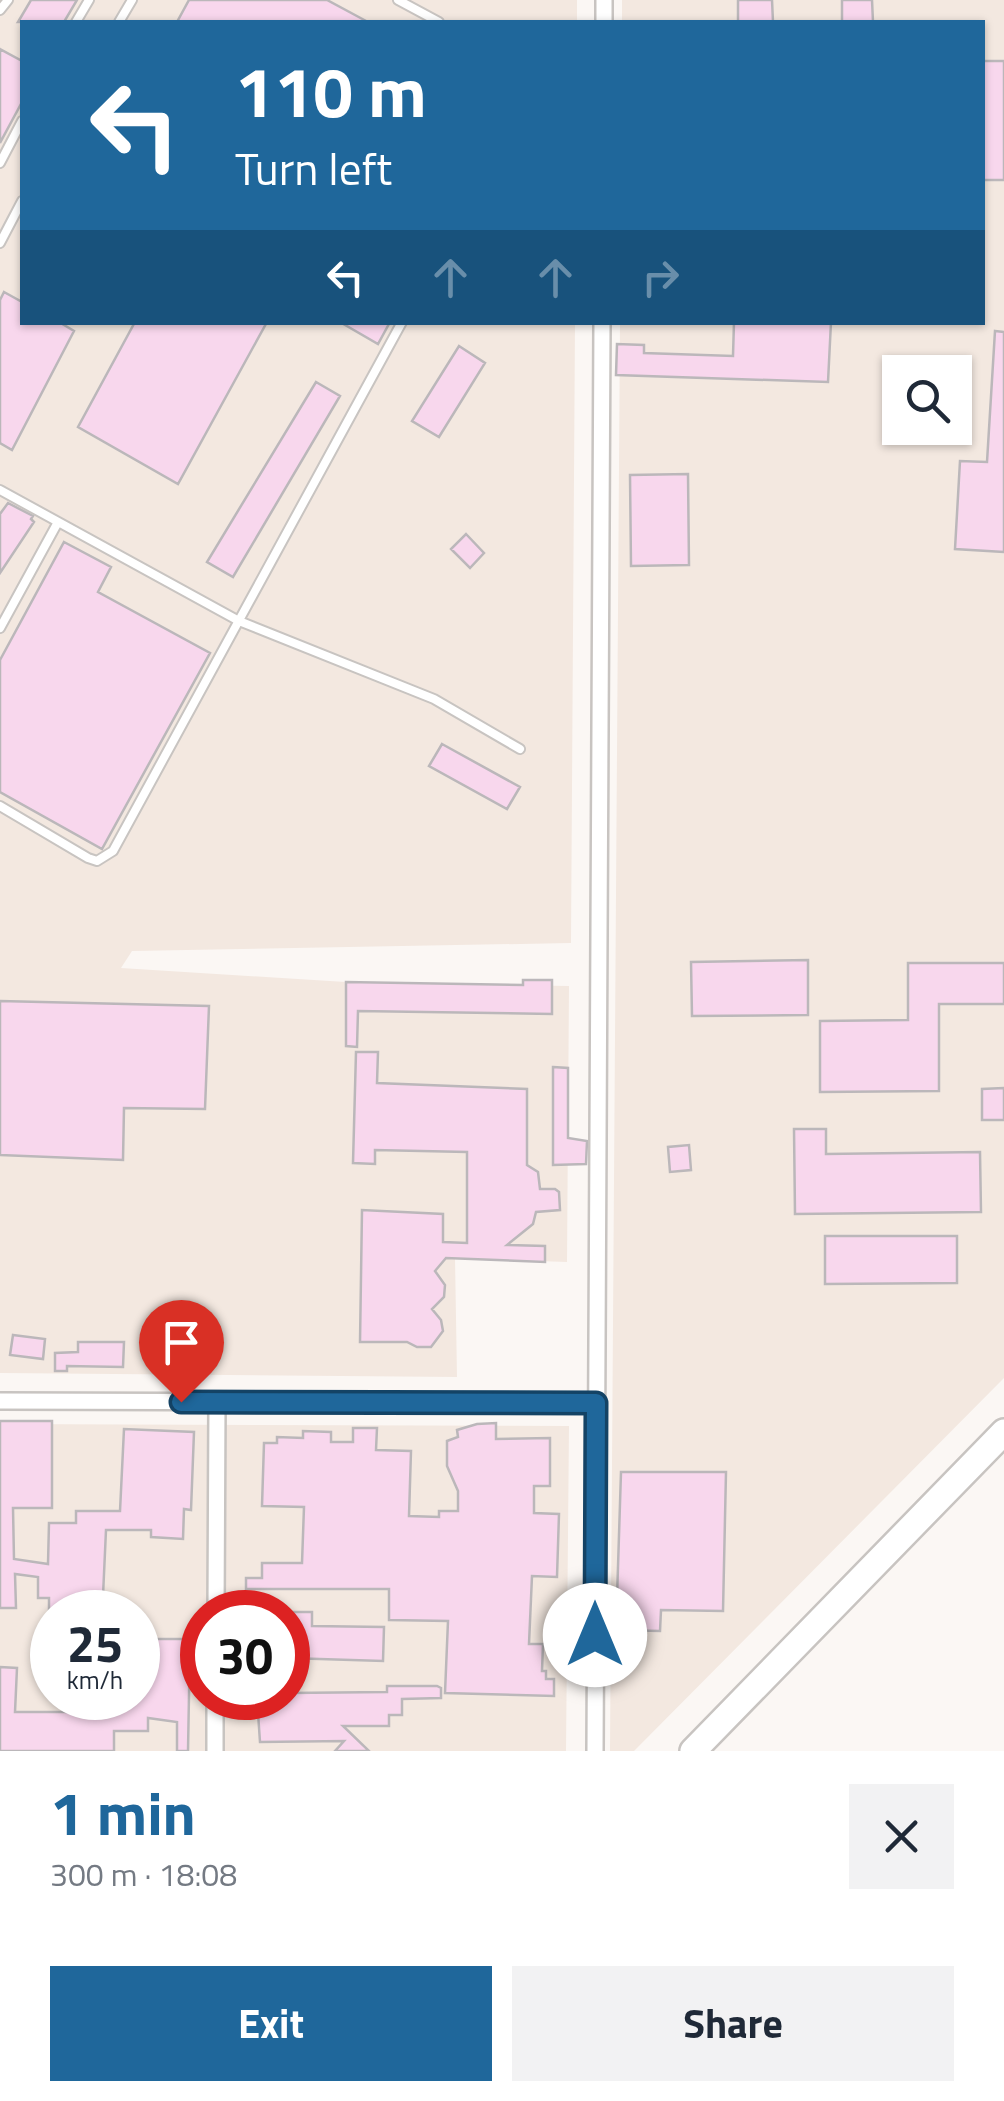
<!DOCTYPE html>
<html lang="en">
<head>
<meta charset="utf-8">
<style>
	:root { --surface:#fff; --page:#f2f2f3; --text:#1f2937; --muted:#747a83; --accent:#1f679b }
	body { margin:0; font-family:"Titillium Web",sans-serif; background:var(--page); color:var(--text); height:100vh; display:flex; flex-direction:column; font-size:38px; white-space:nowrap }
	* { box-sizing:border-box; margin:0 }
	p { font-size:32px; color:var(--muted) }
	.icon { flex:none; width:55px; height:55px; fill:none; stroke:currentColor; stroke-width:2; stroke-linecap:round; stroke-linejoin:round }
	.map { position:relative; height:1751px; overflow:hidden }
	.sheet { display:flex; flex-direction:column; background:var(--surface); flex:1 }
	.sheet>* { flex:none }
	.hud { position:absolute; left:20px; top:20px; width:965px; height:305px; border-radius:0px; box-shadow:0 2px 8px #0004; background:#1f679b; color:#fff; overflow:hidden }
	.buttons { position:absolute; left:882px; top:355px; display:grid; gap:20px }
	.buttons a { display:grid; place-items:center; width:90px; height:90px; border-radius:0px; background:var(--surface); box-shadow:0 2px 8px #0004; font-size:50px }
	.speed { position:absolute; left:30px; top:1590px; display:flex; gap:20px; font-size:50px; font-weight:700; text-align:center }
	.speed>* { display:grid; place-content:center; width:130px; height:130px; border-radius:50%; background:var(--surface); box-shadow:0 2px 8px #0004; line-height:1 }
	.speed small { font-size:25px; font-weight:400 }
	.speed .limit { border:15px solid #d22; background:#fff; color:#111 }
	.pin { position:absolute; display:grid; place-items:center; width:85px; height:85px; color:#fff; margin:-102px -42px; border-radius:50% 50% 50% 0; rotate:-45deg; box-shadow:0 0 10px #0007 }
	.pin .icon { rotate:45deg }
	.me { position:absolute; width:110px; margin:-55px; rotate:0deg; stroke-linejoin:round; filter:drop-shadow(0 0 8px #0008) }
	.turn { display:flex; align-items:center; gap:35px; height:210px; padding:0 50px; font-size:45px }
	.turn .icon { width:130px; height:130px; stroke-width:2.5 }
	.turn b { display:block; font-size:70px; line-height:85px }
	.lanes { display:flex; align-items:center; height:95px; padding:0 50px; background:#0003; justify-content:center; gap:50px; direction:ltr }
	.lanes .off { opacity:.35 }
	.round { display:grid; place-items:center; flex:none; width:105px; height:105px; border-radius:0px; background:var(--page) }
	.head { display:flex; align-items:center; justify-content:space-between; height:170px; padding:0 50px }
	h1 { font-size:60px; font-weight:700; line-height:75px; color:var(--accent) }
	.action { display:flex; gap:20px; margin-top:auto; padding:20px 50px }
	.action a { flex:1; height:115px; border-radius:0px; background:var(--accent); color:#fff; font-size:40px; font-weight:700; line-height:115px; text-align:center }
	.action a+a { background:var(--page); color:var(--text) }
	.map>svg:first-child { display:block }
	.built { fill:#f3e8e0; fill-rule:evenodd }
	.building { fill:#f8d7ed; stroke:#bbb7ba; stroke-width:2.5 }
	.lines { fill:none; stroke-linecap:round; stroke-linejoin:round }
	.lane-casing { stroke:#c8c4c1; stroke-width:12 }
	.street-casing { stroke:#c8c4c1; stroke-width:20 }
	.primary-casing { stroke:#c8c4c1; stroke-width:30 }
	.lane { stroke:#fff; stroke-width:8 }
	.street { stroke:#fff; stroke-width:15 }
	.primary { stroke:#fff; stroke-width:25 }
	.route-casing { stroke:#144365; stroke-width:25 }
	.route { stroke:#1f679b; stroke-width:18 }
</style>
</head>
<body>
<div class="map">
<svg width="1004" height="1751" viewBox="0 0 1004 1751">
	<rect width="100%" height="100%" fill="#fbf7f4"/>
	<path class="built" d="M0 0H577V22H22V322L575 323 571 943 132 951 121 968 346 982 569 986 567 1262 455 1258 457 1377 0 1373Z
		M622 0H1004V1378L634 1751H610L620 323 982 322V22H622ZM900 372H955V428H900Z
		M0 1424 569 1426 566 1751H0ZM52 1612H138V1698H52ZM202 1612H288V1698H202Z"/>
	<path class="building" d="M31 0H77L64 22H18Z
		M189 0H327L368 22H177Z
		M738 0H772L773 22H738Z
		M842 0H872L873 22H842Z
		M0 49 22 61V102L0 143Z
		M982 61H1004V180H982Z
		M4 292 22 302V322H59L74 331 12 450 0 443V300Z
		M135 322H267L178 484 78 427Z
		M340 322H390L378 344Z
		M734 322H831L828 382 616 375 617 344 644 345V353L733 356Z
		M995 331 1004 332V552L955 549 960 461 987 462Z
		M459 346 485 363 439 437 412 421Z
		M316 382 340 396 233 577 207 562Z
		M688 474 689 565 631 566 630 475Z
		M8 503 33 516 31 519 34 522 0 573V514Z
		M466 534 484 553 470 568 451 549Z
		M64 542 111 567 98 592 210 653 102 849 0 792V660Z
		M442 744 520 787 507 809 429 766Z
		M808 960V1015L692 1016 691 962Z
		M908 963H1004V1004H939V1091L820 1092V1021L908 1020Z
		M523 980H552V1014L358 1011 357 1047 346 1046V982L523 985Z
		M0 1001 209 1006 205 1109 124 1108 123 1160 0 1155Z
		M356 1052H378L377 1083 527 1089V1165L538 1172 540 1189H555L559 1192 560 1210 536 1212 533 1224 507 1245 545 1246V1262L446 1258 435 1271 445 1285 444 1297 432 1309 441 1320 443 1331 431 1347H417L407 1342H360L362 1210 443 1214V1242L467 1243V1152L375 1150V1164L353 1163Z
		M553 1067 568 1068V1138L587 1141 586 1164 553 1165Z
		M1004 1088V1120H982V1089Z
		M794 1129H826V1154L980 1152 981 1212 795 1214Z
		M689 1145 691 1170 670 1172 668 1147Z
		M825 1236H957V1283L825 1284Z
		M13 1335 45 1339 43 1359 10 1355Z
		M78 1342H124L123 1367 67 1366V1371H55V1353L78 1352Z
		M0 1421H52V1508H13L14 1559 48 1564 49 1523H76V1511H120L124 1429 194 1432 191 1510 184 1509 183 1539 151 1537V1530H106L103 1596H96V1612H49V1598H38V1577L15 1574 16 1608H0Z
		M496 1423V1439L550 1438V1486H534V1513L559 1514 557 1577 532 1576 529 1644H543L542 1671H546V1679H554V1696L445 1693 448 1621 389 1620V1589H246V1578H262V1563H302L304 1507 262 1506 264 1443H277V1437L303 1438V1431L331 1432V1442H353V1428H377L376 1450 411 1451 409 1516 439 1517V1511H458V1491L447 1466V1441L458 1437 457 1430 477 1424Z
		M621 1472H726L723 1611 661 1610 660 1631 616 1630Z
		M288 1612H312V1626L384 1627 383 1661 288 1658Z
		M138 1639H190L188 1751H177V1722L148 1718V1731H114V1751H0V1667L17 1668 15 1712H102V1698H138Z
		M387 1686H437L441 1688V1698L402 1699V1715H389V1726H343L369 1751H335L344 1741 260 1742 257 1698H288V1693L387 1692Z"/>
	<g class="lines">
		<defs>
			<path id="lane" d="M398 0 439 22
				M0 10 8 0
				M76 22 89 0
				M119 22 132 0
				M0 163 22 121
				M0 243 22 201
				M0 490 239 621 434 699 520 749
				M0 628 58 522
				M0 806 88 858 97 861 113 851 402 322"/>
			<path id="street" d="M604 22V0
				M0 1401 596 1403
				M216 1612 217 1402
				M215 1751V1698
				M595 1751 602 322"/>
			<path id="primary" d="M693 1751 1004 1432"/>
		</defs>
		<use href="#lane" class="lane-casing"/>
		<use href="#street" class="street-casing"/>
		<use href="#primary" class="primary-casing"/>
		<use href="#lane" class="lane"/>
		<use href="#street" class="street"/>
		<use href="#primary" class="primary"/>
	</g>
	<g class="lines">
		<defs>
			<path id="route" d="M181 1402 596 1403 595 1635"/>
		</defs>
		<use href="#route" class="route-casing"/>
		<use href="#route" class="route"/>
	</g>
</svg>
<div class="buttons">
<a><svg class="icon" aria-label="search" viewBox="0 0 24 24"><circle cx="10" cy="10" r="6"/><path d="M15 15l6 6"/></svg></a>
</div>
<div class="speed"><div>25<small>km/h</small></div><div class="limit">30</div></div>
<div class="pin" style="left:181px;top:1402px;background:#d93025"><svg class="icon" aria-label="arrive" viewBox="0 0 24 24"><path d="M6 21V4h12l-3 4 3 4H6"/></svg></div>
<svg class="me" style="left:595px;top:1635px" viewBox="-20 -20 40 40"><circle r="19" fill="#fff"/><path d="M0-13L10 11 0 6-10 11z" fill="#1f679b"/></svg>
<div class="hud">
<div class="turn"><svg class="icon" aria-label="left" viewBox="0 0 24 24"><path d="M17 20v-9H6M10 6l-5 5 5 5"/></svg><div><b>110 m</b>Turn left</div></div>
<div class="lanes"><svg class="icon" aria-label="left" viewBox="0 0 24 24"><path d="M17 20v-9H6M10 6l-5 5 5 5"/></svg><svg class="icon off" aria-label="ahead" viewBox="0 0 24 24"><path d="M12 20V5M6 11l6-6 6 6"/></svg><svg class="icon off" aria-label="ahead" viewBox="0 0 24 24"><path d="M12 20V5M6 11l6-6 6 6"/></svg><svg class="icon off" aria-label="right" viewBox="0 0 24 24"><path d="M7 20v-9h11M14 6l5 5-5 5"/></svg></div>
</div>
</div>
<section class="sheet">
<div class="head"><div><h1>1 min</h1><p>300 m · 18:08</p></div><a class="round"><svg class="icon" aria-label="close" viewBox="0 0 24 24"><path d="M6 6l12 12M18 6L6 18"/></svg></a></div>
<div class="action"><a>Exit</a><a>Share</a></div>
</section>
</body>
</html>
